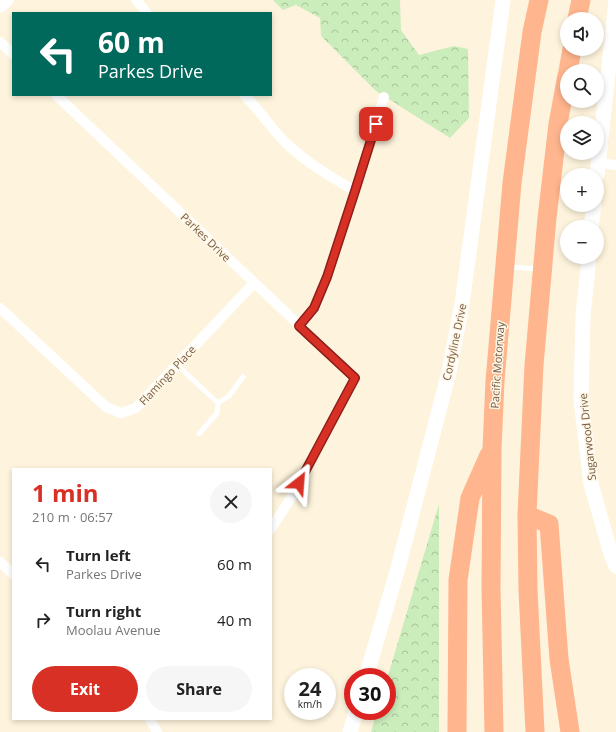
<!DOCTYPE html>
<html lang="en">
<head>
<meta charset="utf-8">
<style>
	:root { --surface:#fff; --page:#f6f6f6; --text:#222; --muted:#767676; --accent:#d93025 }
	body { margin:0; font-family:"Open Sans",sans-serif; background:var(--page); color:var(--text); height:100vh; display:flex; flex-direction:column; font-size:15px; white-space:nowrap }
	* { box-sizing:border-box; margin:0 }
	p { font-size:13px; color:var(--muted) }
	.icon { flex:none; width:22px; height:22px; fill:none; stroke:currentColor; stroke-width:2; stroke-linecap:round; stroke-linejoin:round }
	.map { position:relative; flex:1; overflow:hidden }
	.panel { position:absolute; left:12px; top:468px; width:260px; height:252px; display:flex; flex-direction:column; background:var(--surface); border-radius:0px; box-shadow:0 2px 6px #0003 }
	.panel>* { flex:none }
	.top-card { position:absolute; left:12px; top:12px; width:260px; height:84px; border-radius:0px; box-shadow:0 2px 6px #0003; background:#00695c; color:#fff; overflow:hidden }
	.tools { position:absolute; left:560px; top:12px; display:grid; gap:8px }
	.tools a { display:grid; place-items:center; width:44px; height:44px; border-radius:50%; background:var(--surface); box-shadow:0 2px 6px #0003; font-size:20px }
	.speed { position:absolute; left:284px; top:668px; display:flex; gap:8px; font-size:20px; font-weight:700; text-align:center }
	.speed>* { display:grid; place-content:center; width:52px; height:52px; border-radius:50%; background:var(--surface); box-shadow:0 2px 6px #0003; line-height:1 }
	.speed small { font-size:10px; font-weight:400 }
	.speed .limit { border:6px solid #d22; background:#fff; color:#111 }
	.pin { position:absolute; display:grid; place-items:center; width:34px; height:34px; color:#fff; margin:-17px; border-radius:8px; box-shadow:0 2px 6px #0006 }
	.me { position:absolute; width:44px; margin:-22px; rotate:28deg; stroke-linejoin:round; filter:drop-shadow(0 0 3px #0008) }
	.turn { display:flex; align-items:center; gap:14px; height:84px; padding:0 20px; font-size:18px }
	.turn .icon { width:52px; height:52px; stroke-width:2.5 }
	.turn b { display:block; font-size:28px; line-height:34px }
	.round { display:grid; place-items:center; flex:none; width:42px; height:42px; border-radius:21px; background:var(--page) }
	.headline { display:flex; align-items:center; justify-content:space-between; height:68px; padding:0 20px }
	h1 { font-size:24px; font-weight:700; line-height:30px; color:var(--accent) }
	.primary-button { display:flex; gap:8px; margin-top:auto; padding:8px 20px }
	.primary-button a { flex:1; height:46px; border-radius:24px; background:var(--accent); color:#fff; font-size:16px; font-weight:700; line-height:46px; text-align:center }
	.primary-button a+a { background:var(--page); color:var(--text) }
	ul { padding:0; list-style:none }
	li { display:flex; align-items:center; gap:12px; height:56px; padding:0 20px }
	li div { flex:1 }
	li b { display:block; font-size:15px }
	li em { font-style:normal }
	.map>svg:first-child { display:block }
	.forest { fill:url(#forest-crowns) }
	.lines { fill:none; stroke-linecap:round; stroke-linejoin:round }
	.lane { stroke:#fff; stroke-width:5 }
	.street { stroke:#fff; stroke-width:10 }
	.secondary { stroke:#fff; stroke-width:15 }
	.highway { stroke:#ffb58d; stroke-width:19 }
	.route-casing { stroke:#8d1f18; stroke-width:10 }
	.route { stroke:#d93025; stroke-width:7 }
	.labels { text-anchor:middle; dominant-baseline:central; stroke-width:3; stroke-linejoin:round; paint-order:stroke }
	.street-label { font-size:11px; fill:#755a44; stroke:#fff7e5 }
</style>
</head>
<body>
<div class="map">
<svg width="616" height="732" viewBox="0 0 616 732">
	<defs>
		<pattern id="forest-crowns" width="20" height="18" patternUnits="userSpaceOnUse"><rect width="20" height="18" fill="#cbecbb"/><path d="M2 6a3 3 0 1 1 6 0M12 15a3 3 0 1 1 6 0" fill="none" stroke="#a9c29a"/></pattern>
	</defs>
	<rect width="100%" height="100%" fill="#fef4dd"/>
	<path class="forest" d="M273 0H400L401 30 419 55 454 46 468 49 469 118 450 138 376 91 321 36 320 18 296 5 283 10Z
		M439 504V732H371L377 711H387V679Z"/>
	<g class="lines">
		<path class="lane" d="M507 267 539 269
			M177 365 218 403 217 413 199 434
			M218 403 229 396 243 377"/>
		<path class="street" d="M136 0 147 13
			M0 42 13 54
			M56 95 355 378 292 496 271 529
			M244 95C260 110 271 129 287 144 307 163 331 177 355 191
			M598 163 616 165
			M0 308 106 407 121 413 136 408 254 283
			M299 325 315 308 327 277 355 191 384 97
			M0 562 13 574
			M150 719 157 732"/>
		<path class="secondary" d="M0 5 6 0
			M597 175 616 1
			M591 227 594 205
			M589 257 583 316 581 400 591 484 611 554 616 566
			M366 677 398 568 449 372 462 304 503 0
			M350 732 356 711"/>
		<path class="highway" d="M577 19 581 0
			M568 71 572 49
			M527 515 549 524 559 659 570 732
			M457 732 458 580 470 498 489 455
			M494 732 491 588 492 449 495 381 512 183 532 32 539 0
			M535 732 528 590 527 515 534 365 547 218 558 124 567 75"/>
	</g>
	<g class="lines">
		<defs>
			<path id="route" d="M299 483 355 378 299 326 314 308 327 277 355 191 376 124"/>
		</defs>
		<use href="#route" class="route-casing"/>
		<use href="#route" class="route"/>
	</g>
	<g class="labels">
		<g class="street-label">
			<text transform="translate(206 237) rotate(44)">Parkes Drive</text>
			<text transform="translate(454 342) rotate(-78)">Cordyline Drive</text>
			<text transform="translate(497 365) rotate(-86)">Pacific Motorway</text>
			<text transform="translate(167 375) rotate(-47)">Flamingo Place</text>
			<text transform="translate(587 437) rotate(-96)">Sugarwood Drive</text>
		</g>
	</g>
</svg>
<div class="tools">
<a><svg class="icon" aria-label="sound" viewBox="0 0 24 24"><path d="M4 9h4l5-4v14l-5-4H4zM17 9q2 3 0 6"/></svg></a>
<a><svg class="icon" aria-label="search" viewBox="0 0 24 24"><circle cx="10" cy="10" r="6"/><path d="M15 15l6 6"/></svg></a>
<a><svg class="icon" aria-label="layers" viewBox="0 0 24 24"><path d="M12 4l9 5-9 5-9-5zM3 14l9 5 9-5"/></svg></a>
<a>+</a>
<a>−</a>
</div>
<div class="speed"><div>24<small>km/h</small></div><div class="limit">30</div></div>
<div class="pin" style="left:376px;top:124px;background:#d93025"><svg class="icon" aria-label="arrive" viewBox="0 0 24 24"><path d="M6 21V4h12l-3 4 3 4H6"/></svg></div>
<svg class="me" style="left:299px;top:483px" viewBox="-20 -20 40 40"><path d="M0-17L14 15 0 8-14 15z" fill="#d93025" stroke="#fff" stroke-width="4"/></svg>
<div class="top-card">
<div class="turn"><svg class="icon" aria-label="left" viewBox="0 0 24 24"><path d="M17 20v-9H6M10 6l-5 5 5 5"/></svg><div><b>60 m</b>Parkes Drive</div></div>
</div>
<section class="panel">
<div class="headline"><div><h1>1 min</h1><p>210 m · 06:57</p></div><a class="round"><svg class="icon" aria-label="close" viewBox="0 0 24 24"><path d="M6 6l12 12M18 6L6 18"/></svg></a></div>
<ul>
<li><svg class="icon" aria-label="left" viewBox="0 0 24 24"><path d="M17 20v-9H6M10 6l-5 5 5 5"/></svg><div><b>Turn left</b><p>Parkes Drive</p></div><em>60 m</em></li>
<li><svg class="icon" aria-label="right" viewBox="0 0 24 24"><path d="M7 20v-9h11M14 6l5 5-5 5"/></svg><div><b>Turn right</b><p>Moolau Avenue</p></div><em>40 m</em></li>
</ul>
<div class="primary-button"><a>Exit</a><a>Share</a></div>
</section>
</div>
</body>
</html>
